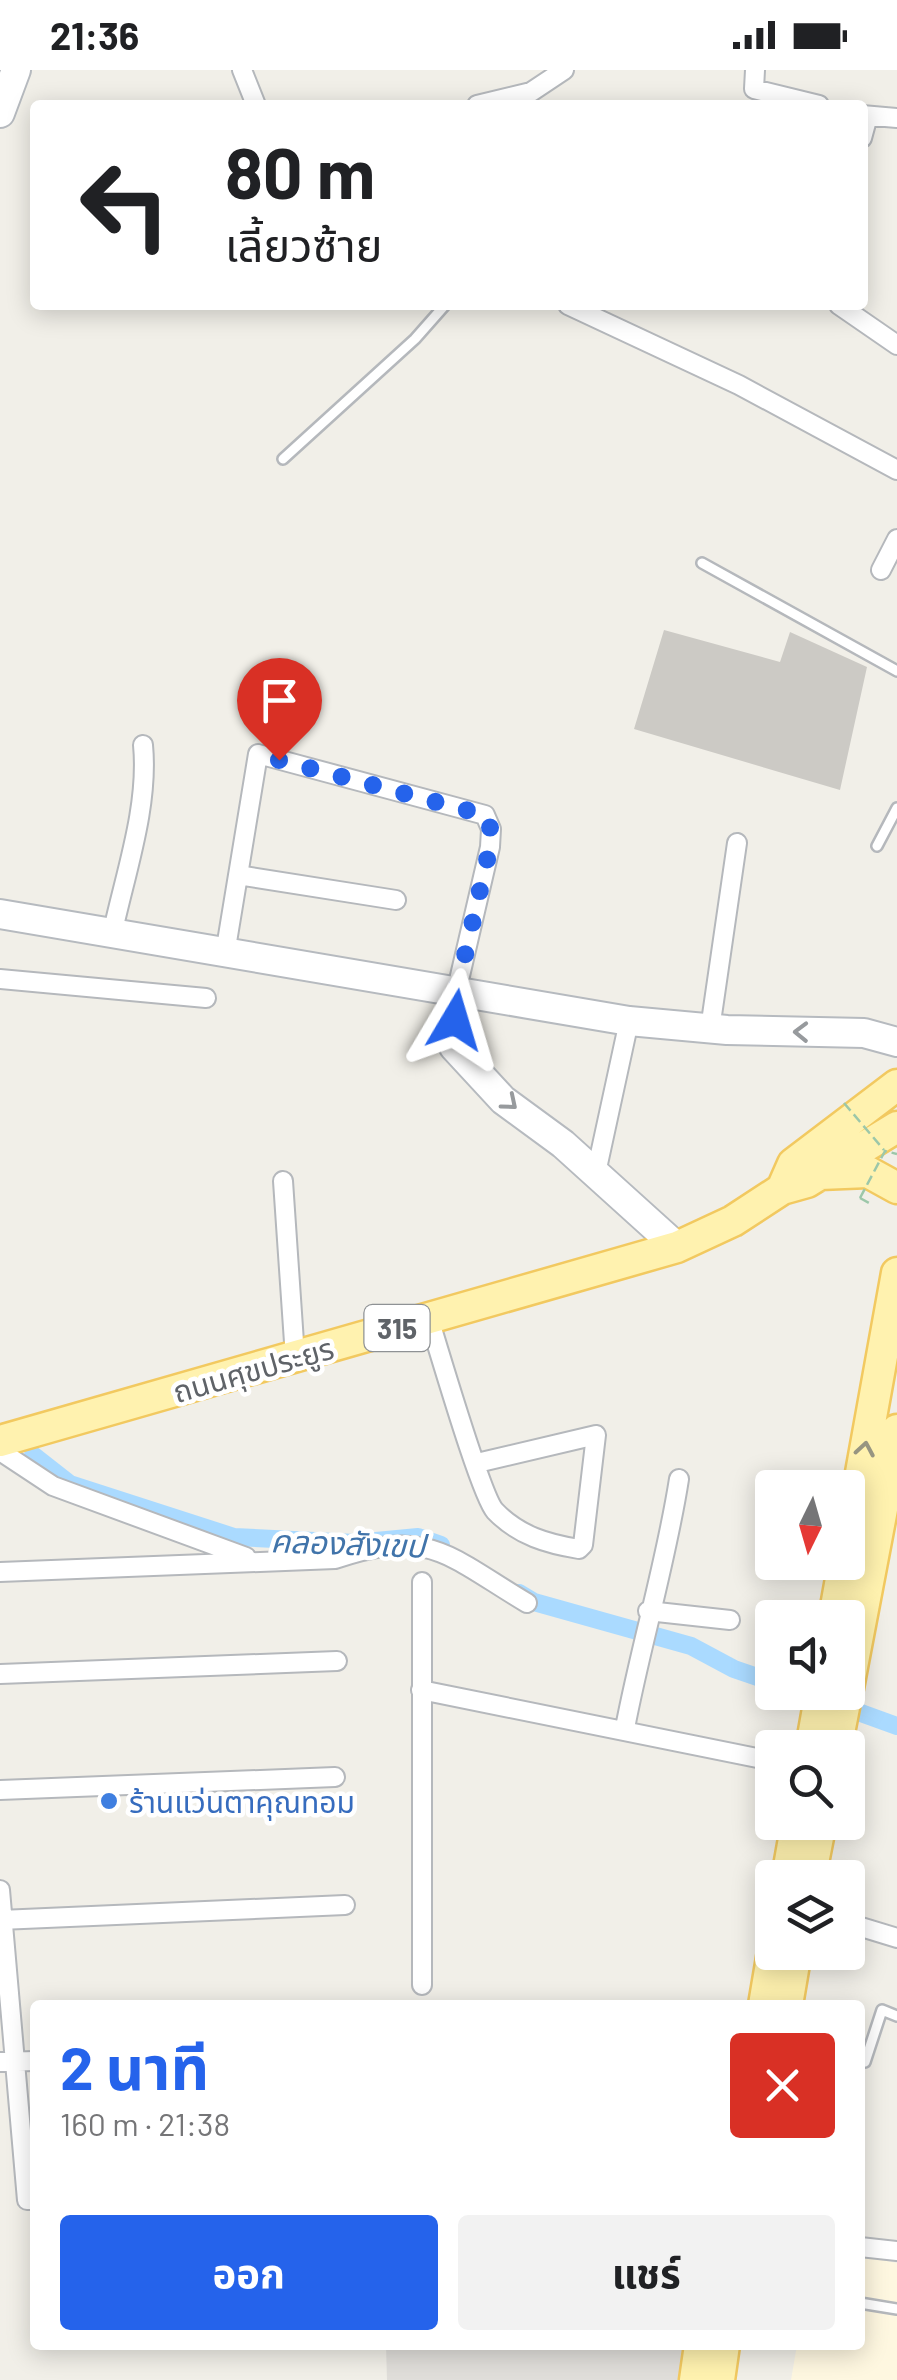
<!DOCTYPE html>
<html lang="th">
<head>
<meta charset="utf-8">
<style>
	:root { --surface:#fff; --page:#f2f2f2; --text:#202124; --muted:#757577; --accent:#2563eb }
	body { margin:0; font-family:Barlow,"Noto Sans Thai",sans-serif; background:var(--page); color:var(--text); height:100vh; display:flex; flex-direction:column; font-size:38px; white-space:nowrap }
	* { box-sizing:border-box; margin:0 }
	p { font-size:32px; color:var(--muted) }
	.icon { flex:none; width:55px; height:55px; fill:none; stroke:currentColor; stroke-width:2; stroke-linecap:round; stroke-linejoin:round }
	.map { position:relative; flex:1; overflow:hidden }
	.side { position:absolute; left:30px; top:1930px; width:835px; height:350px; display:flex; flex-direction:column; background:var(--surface); border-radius:10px; box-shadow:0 5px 25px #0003 }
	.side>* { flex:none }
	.hud { position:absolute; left:30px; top:30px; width:838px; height:210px; border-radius:10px; box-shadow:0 5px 25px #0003; background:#fff; color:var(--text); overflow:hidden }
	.needle { width:65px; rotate:185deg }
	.buttons { position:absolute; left:755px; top:1400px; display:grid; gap:20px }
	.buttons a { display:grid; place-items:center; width:110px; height:110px; border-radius:10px; background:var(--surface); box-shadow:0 5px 25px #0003; font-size:50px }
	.pin { position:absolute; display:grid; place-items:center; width:85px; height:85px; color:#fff; margin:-102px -42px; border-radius:50% 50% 50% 0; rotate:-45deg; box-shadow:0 0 10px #0007 }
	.pin .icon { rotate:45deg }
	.me { position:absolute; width:110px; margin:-55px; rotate:7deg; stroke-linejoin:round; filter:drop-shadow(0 0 8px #0008) }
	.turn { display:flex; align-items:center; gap:35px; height:210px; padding:0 30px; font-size:45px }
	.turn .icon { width:130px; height:130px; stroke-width:2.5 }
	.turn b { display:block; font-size:70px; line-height:85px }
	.round { display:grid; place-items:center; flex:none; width:105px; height:105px; border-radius:10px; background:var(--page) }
	.summary { display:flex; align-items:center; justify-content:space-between; height:170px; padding:0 30px }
	h1 { font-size:60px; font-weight:700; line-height:75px; color:var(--accent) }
	.cta { display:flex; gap:20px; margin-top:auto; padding:20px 30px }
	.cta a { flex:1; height:115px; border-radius:10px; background:var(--accent); color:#fff; font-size:40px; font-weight:700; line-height:115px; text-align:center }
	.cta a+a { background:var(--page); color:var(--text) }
	.status { display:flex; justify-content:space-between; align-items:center; height:70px; padding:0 50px; background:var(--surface); direction:ltr }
	.status svg { height:28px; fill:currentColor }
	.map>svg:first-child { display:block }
	.commercial { fill:#fef7e0 }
	.industrial { fill:#e0deda }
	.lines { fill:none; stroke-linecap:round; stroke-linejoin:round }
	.canal { stroke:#aadaff; stroke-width:18 }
	.building { fill:#cccac5 }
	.lane-casing { stroke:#b5b8bc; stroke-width:14 }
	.street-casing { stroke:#b5b8bc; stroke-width:22 }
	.secondary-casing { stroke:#b6babf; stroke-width:32 }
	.primary-casing { stroke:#f2c960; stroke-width:35 }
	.path { stroke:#9cc7a9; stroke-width:2.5; stroke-dasharray:10 5; stroke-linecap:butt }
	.lane { stroke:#fff; stroke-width:9 }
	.street { stroke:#fff; stroke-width:18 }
	.secondary { stroke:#fff; stroke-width:28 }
	.primary { stroke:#fff2af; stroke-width:30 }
	.path-bridge { stroke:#9cc7a9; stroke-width:2.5; stroke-dasharray:10 5; stroke-linecap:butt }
	.oneway { stroke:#979a9d }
	.oneway2 { stroke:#979581 }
	.route { stroke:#2563eb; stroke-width:18; stroke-dasharray:0 32.4 }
	.shop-dot { fill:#3f7fe0; stroke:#fff; stroke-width:4 }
	.labels { text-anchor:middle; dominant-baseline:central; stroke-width:9; stroke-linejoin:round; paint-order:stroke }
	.shield { fill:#fff; stroke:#8f9295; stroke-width:2.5 }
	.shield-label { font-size:28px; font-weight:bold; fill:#5f6368 }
	.street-label { font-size:30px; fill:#5f6368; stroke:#fff }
	.shop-label { font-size:30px; fill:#366cbe; stroke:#fff; text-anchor:start }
	.water-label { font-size:32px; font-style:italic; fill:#4174aa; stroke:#fff }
</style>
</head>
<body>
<div class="status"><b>21:36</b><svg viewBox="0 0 49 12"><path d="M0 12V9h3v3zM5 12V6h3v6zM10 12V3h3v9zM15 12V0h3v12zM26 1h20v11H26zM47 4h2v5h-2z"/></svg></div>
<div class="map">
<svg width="897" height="2310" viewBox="0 0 897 2310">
	<rect width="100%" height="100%" fill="#f1efe8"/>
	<path class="commercial" d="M860 2186 897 2193V2310H791L797 2275H860Z"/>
	<path class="industrial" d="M386 2275H700L695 2310H387Z"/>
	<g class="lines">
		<path class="canal" d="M33 1385 70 1414 234 1467 355 1473 418 1467 441 1475
			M519 1523 534 1532 691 1576 734 1599 772 1612
			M803 1622 897 1656"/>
	</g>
	<path class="building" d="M664 560 780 592 790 562 867 597 840 720 634 659Z"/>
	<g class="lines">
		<defs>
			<path id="lane" d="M283 389 415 269 445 235
				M702 493 897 601
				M877 776 897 738
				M865 1992 882 1940 897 1946
				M860 2233 897 2239"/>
			<path id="street" d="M242 0 256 35
				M755 0 754 19 819 35
				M477 35 531 22 564 0
				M862 45 897 48
				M862 68 868 46
				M568 235 739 315 897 400
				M839 235 897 275
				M881 500 897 469
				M238 805 396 830
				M112 865C125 804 149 737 143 675
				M225 884 258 684 485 745 491 759 490 777 456 923
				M0 909 206 928
				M710 959 737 773
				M596 1103 629 951
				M283 1111 295 1287
				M429 1249C439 1280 481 1426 495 1441 519 1466 548 1474 579 1479L583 1475 596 1365 477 1393
				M0 1381 53 1416 246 1487
				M0 1502 335 1489C430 1457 448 1486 527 1533
				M422 1512V1915
				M648 1541 730 1550
				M0 1604 337 1591
				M421 1620 772 1691
				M625 1658C641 1574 666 1493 679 1409
				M0 1720 335 1707
				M0 1820 27 2130H35
				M0 1850 345 1835
				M848 1853 897 1868
				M0 1992 35 1991
				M860 2177 897 2181"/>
			<path id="secondary" d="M0 43 16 0
				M0 844 629 951 727 960 864 963 897 972
				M456 923 454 977 503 1030 563 1074 677 1177"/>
			<path id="primary" d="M820 1104 868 1102 897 1118
				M782 1119 793 1094 897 1015
				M0 1371 677 1177 733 1151 782 1119 807 1112 897 1057
				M848 1475 897 1203
				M834 1548 844 1492
				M848 1618 897 1360
				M811 1678 821 1622
				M836 1678 847 1622
				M787 1808 797 1752
				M810 1808 821 1752
				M764 1935 773 1882
				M787 1935 796 1882
				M695 2310 700 2275
				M719 2310 724 2275"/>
		</defs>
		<use href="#lane" class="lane-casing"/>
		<use href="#street" class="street-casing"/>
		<use href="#secondary" class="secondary-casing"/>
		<use href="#primary" class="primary-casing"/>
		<path class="path" d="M860 1128 871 1134"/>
		<use href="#lane" class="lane"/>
		<use href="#street" class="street"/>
		<use href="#secondary" class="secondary"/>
		<use href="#primary" class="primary"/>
		<path class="path-bridge" d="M844 1033 884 1080
			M860 1128 885 1081 897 1084"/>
	</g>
	<defs><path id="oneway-chevron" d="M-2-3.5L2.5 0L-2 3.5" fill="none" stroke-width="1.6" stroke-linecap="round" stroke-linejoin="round" transform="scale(2.5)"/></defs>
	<g class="oneway">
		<use href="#oneway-chevron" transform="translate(801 962) rotate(-179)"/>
		<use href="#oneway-chevron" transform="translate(510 1033) rotate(40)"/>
	</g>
	<use class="oneway2" href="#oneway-chevron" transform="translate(865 1379) rotate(-80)"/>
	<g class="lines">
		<path class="route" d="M279 690 485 745 491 760 490 777 456 924 455 950"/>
	</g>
	<circle class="shop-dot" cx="109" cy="1731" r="10"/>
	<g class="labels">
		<rect class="shield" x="364.5" y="1235" width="65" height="46" rx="8"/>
		<g class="shield-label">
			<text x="397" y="1258">315</text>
		</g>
		<g class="street-label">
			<text transform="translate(253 1299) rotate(-16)">ถนนศุขประยูร</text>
		</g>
		<g class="shop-label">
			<text x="129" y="1731">ร้านแว่นตาคุณทอม</text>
		</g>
		<g class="water-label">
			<text transform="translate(348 1472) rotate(2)">คลองสังเขป</text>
		</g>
	</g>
</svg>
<div class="buttons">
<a><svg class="needle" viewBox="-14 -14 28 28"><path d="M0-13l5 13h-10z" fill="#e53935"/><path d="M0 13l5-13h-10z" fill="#757577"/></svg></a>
<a><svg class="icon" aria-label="sound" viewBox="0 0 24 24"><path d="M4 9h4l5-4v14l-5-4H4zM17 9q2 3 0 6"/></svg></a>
<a><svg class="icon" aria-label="search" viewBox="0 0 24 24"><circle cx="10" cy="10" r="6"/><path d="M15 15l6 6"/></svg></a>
<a><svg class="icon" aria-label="layers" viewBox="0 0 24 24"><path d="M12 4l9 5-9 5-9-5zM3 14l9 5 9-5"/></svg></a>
</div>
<div class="pin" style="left:279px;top:690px;background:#d93025"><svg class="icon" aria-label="arrive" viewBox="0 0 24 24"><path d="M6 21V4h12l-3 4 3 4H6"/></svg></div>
<svg class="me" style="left:455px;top:950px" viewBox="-20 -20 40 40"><path d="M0-17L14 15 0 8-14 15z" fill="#2563eb" stroke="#fff" stroke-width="4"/></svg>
<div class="hud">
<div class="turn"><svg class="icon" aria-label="left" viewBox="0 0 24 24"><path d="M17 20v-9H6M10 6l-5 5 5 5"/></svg><div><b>80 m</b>เลี้ยวซ้าย</div></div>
</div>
<section class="side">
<div class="summary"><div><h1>2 นาที</h1><p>160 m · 21:38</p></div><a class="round" style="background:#d93025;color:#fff"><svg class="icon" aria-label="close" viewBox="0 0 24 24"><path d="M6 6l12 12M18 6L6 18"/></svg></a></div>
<div class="cta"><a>ออก</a><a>แชร์</a></div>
</section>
</div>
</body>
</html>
